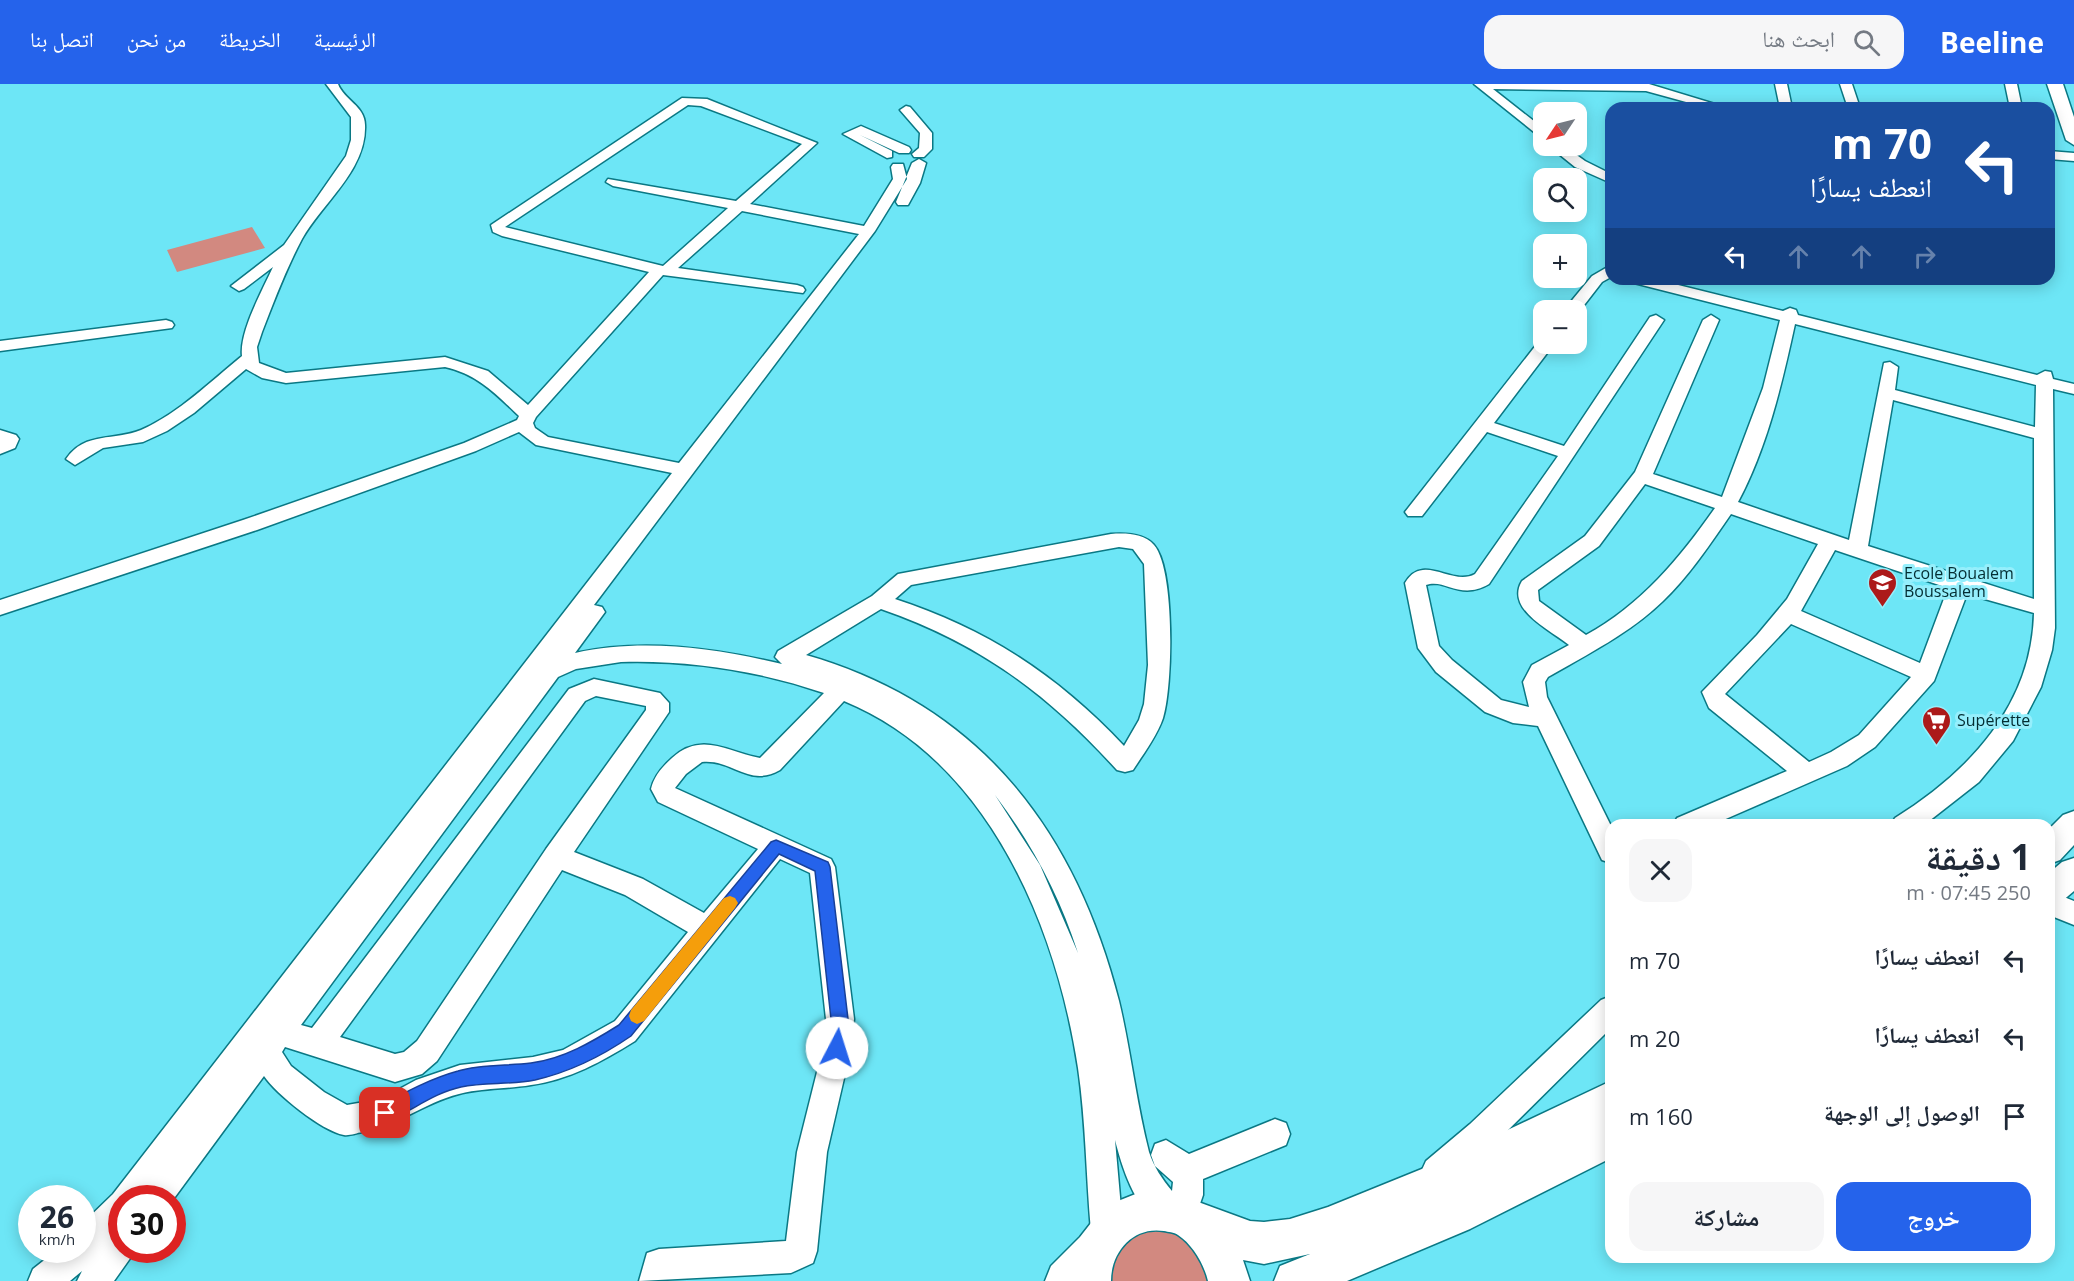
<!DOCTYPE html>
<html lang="ar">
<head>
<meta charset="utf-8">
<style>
	:root { --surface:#fff; --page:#f6f6f7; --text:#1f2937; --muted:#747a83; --accent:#2563eb }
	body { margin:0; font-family:"Open Sans","Noto Naskh Arabic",sans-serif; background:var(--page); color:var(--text); direction:rtl; height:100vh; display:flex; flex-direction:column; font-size:22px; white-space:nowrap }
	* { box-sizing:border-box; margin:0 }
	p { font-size:20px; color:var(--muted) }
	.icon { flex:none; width:33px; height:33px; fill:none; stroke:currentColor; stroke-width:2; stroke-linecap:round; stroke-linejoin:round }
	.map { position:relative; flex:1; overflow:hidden; direction:ltr }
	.side { position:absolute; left:1605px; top:735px; width:450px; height:444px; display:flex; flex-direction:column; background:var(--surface); border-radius:18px; box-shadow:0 3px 15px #0003; direction:rtl }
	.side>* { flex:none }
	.guide { position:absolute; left:1605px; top:18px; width:450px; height:183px; border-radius:18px; box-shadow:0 3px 15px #0003; direction:rtl; background:#1a4fa0; color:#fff; overflow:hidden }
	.needle { width:39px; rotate:235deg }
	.fabs { position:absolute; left:1533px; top:18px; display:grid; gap:12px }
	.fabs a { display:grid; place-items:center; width:54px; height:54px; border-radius:12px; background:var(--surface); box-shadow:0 3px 15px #0003; font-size:30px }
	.speed { position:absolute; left:18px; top:1101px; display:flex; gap:12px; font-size:30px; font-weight:700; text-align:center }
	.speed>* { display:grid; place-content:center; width:78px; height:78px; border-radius:50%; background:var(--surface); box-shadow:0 3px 15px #0003; line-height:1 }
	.speed small { font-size:15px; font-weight:400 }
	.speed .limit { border:9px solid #d22; background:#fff; color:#111 }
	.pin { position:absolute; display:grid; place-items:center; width:51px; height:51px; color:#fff; margin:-26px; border-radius:12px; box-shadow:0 3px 9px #0006 }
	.me { position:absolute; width:66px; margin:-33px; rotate:5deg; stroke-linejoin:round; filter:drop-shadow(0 0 4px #0008) }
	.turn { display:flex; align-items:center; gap:21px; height:126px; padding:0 24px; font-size:27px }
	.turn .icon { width:78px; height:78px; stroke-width:2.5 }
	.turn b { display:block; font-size:42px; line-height:51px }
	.lanes { display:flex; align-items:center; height:57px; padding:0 24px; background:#0003; justify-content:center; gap:30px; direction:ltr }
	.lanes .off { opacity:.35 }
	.round { display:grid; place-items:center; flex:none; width:63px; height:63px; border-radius:18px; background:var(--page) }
	.head { display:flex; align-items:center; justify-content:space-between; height:102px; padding:0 24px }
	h1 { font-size:36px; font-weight:700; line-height:45px }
	.primary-button { display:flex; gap:12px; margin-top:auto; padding:12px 24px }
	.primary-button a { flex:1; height:69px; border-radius:18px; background:var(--accent); color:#fff; font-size:24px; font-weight:700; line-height:69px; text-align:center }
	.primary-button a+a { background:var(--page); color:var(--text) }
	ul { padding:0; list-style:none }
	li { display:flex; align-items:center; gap:18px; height:78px; padding:0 24px }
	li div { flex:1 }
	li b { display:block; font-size:22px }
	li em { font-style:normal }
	header { display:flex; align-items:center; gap:36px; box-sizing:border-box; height:84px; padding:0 30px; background:var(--accent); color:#fff }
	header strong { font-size:28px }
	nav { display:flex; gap:33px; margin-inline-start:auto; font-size:21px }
	.search { width:420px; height:54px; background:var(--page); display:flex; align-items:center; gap:15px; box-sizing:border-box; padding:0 21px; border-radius:18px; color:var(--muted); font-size:22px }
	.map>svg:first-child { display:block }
	.green { fill:#d28980 }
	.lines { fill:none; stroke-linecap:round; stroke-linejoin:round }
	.minor-casing { stroke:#0a7884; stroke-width:3 }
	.major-casing { stroke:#0a7884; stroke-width:3 }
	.minor { fill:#fff; fill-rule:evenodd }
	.major { fill:#fff; fill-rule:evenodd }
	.route { fill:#2563eb; stroke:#184099; stroke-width:1.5 }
	.slow { fill:#f59e0b }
	.labels { text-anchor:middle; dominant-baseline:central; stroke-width:6; stroke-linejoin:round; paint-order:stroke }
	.poi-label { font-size:16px; fill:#032d32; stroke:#95effc; text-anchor:start }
</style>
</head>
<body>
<header>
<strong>Beeline</strong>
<div class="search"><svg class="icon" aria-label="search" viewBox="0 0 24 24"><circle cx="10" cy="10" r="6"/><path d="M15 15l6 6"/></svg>ابحث هنا</div>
<nav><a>الرئيسية</a><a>الخريطة</a><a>من نحن</a><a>اتصل بنا</a></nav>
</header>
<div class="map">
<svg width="2074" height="1197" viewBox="0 0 2074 1197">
	<rect width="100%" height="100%" fill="#6de6f6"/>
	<path class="green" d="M252 143 265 164 177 188 167 166Z
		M1134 1145 1184 1148 1215 1197H1105V1188Z"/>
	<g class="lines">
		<defs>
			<path id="minor" d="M326 0H338C344 16 365 22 365 41 367 86 322 119 302 155 286 185 274 217 262 248L257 263 259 279 286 289 445 273 488 287 528 321 649 188 502 152 493 148 491 141 682 14 707 15 817 59 750 120 864 142 893 95 891 83 893 80H903L907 95 875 147 594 521 602 523 605 528 575 569C643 554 714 564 782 580L775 573 778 567 872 512 898 490 1111 450C1125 449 1144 449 1154 461 1175 485 1173 602 1163 634 1157 652 1144 669 1133 686L1125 688 1117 686C1047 609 979 559 881 525L806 571C980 621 1075 746 1119 917 1131 967 1136 1018 1149 1068 1154 1083 1162 1095 1172 1107L1173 1098 1155 1082 1151 1071 1155 1060 1166 1056 1189 1070 1275 1035 1286 1039 1290 1050 1286 1061 1203 1095V1111L1192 1143 1181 1148C1174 1145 1165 1144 1159 1139 1134 1122 1122 1083 1115 1056L1123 1147 1118 1158 1107 1163 1096 1158 1091 1147C1086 1093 1086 1038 1078 984 1056 841 988 676 844 617L780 686C749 704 733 675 702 678L686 690 675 704 831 775 835 783 854 935 851 964 827 1068 817 1167 813 1179 791 1189 639 1197 647 1169 659 1165 786 1157 797 1068 823 964 826 935 810 789 780 775 635 957C603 977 569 996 531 1001 508 1005 482 1004 459 1010 423 1019 400 1041 362 1048 357 1049 349 1052 344 1051 322 1047 276 1010 264 992L172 1117 122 1114V1166H136L114 1197H77L82 1187 70 1197H28L33 1185 57 1166H82V1140L113 1110 672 389 536 361 519 348 476 367 257 446 0 531V516L243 436 464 359 517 336 519 332C496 310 477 290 445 283L286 299 262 294 246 285 194 329 167 347 143 358 103 364 75 381 66 375C85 347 115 357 141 346 179 329 210 298 242 272 239 248 263 205 273 183L244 205 239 207 231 202 284 161 346 72 351 56V33ZM688 21 701 22 802 60 736 117 608 95 606 98 613 102 728 124 663 182 505 143ZM742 127 859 150 679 379 548 353 535 344 533 339 536 333 663 191 803 209 805 206 803 203 797 201 678 184ZM1119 463 1133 465 1144 480 1148 581 1144 620 1139 636 1124 662C1057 591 987 545 895 515L911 501ZM621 578C690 576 759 587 824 609L760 674C727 668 702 647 672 674 662 683 654 692 651 705L658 718 758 765 704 829 643 795 574 768 669 628V619L660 609 594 595 569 605 312 944 301 941 558 593 576 585ZM596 612 646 622V626L546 765 417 957 404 968 395 970 340 953 585 617ZM995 711C1032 760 1059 810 1078 869L1040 781ZM562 786 625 811 688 848 615 937 563 966 533 973 460 981 416 996 381 1015 347 1021 324 1008 291 982 282 968 285 963 395 998 422 990 437 977Z
				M1474 0H1649L1728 24H1708L1646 7 1493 5 1544 45V56Z
				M1775 0H1787L1792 24H1780Z
				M1840 0H1852L1860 24H1848Z
				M2005 0H2017L2022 24H2010Z
				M906 22 910 23 932 49V65L924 73H914L912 70 919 64 920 49 900 26Z
				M861 42 909 63 911 66 909 69H899L860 51 892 67V73L887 74 843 50Z
				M1549 62H1564L1585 77 1611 90V99L1575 83Z
				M2049 67 2074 69V77L2049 75Z
				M919 75 926 79 920 99 908 121H898L896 118 912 79Z
				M1611 181V193L1602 198 1578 229 1576 226H1564L1592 192Z
				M1627 195H1654L1783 227 1790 224 1796 226 1798 231 2037 291 2045 287 2051 288 2053 295 2074 300V310L2053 305 2055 544 2052 566 2041 603 2013 657 1979 698 1924 741H1891L1895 734C1969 688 2032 621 2034 529L1967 510 1934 597 1875 663 1847 682 1712 741H1673L1677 734 1787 687 1709 624 1702 608 1757 551 1787 515 1818 460 1731 430C1711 459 1689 492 1663 517 1630 549 1588 570 1548 593L1545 598 1547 613 1611 742V779L1602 776 1538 642 1513 639 1485 628 1436 588 1418 564 1405 499C1423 468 1452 503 1475 490L1558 372 1487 348 1422 432H1408L1405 428 1540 256H1544V260H1554L1494 339 1564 362 1650 233 1656 231 1664 236 1489 500C1460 517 1445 494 1426 501L1439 562 1452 576 1501 616 1529 623 1523 598 1532 581 1569 561C1550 546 1505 525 1522 497L1585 452 1635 388 1703 236 1711 231 1719 236 1653 390 1722 413 1763 304 1780 236 1630 198ZM1795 240 2036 301 2035 343 1895 306 1898 283 1890 278 1884 279 1849 456 1738 418C1767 364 1782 300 1795 240ZM1893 316 2034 354V515L1868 462ZM1645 400 1715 424C1680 474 1641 521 1586 551L1539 517 1538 506 1599 462ZM1835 466 1948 504 1920 579 1801 527ZM1791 540 1911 593 1859 651 1831 668 1809 678 1725 610Z
				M166 236 172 238 174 241 172 244 0 267V257Z
				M0 346 16 351 19 355 15 364 0 370Z
				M2049 807 2074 817V841L2049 831Z
				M1611 912V944L1492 1062 1448 1099 1437 1104 1426 1099 1421 1088 1426 1077 1470 1040 1601 916Z"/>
			<path id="major" d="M2047 0H2063L2074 33V61L2066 56Z
				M2074 727V761L2060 776 2049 780V745L2063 731Z
				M2074 774V807L2061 818 2049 822V789L2062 778Z
				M1611 997V1074L1470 1145 1347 1197H1274L1280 1182 1310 1170 1264 1180 1243 1176 1250 1197H1208C1204 1180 1192 1160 1178 1151 1174 1148 1168 1148 1164 1147 1133 1142 1111 1168 1111 1197H1045L1051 1182 1080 1153 1098 1130 1118 1117 1143 1107 1171 1108 1250 1137 1264 1138 1290 1135 1328 1123 1444 1076Z"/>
		</defs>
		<use href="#minor" class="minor-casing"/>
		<use href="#major" class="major-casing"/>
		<use href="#minor" class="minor"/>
		<use href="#major" class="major"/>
	</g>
	<path class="route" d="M776 756 828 778 830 783 848 935 844 970 837 972 831 970 829 964 831 935 815 787 779 770 631 952C602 972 570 988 535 996 510 1001 485 998 461 1003 433 1009 411 1028 385 1038L378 1036 376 1029 378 1023C404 1009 429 995 458 987 481 980 507 982 531 979 563 975 592 958 619 941L771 758Z"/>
	<path class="slow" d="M730 812 735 814 738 819 735 824 644 937 637 940 631 937 629 932 631 926 724 814Z"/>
	<defs>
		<symbol id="school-pin" viewBox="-11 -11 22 30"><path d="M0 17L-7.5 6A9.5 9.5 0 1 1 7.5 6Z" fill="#ac1a1a" stroke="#95effc"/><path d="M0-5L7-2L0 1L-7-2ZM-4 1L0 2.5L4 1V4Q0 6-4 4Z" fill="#fff"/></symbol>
		<symbol id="supermarket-pin" viewBox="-11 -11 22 30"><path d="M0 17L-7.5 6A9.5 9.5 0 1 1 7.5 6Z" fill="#ac1a1a" stroke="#95effc"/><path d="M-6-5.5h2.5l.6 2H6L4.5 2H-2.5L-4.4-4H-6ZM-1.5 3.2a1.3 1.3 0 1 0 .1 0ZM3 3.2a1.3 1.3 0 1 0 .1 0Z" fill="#fff"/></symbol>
	</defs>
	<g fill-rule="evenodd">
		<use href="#school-pin" x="1866" y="482" width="33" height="45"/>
		<use href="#supermarket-pin" x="1920" y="620" width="33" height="45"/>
	</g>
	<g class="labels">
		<g class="poi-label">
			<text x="1904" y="489">Ecole Boualem<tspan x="1904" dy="18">Boussalem</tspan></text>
			<text x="1957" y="636">Supérette</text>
		</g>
	</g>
</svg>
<div class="fabs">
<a><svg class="needle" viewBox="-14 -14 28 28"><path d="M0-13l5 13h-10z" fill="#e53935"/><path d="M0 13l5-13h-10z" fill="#747a83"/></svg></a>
<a><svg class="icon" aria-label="search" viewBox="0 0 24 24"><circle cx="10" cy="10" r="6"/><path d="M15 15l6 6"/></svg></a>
<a>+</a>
<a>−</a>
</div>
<div class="speed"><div>26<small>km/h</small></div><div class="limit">30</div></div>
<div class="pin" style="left:385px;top:1029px;background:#d93025"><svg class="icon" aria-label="arrive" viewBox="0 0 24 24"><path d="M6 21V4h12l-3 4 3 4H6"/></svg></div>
<svg class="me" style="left:837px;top:964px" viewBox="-20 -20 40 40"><circle r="19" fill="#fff"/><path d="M0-13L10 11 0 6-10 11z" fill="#2563eb"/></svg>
<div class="guide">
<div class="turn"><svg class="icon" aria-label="left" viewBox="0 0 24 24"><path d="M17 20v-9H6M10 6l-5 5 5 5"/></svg><div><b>70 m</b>انعطف يسارًا</div></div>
<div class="lanes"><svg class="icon" aria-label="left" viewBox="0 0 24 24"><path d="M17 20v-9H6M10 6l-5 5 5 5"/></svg><svg class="icon off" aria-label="ahead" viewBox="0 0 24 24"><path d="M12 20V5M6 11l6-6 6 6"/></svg><svg class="icon off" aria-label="ahead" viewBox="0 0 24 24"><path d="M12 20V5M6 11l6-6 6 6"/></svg><svg class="icon off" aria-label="right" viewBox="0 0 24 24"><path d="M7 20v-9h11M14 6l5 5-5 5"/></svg></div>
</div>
<section class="side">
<div class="head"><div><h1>1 دقيقة</h1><p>250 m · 07:45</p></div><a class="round"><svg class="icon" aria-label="close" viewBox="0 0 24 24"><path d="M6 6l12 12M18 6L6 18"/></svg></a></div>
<ul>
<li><svg class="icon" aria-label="left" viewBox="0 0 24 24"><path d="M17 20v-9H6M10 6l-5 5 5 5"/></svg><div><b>انعطف يسارًا</b></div><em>70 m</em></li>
<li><svg class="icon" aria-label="left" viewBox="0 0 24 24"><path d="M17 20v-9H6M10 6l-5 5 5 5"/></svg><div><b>انعطف يسارًا</b></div><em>20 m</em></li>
<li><svg class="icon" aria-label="arrive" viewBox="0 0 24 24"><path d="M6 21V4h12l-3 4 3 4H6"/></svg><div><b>الوصول إلى الوجهة</b></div><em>160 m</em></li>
</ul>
<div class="primary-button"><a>خروج</a><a>مشاركة</a></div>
</section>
</div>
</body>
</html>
